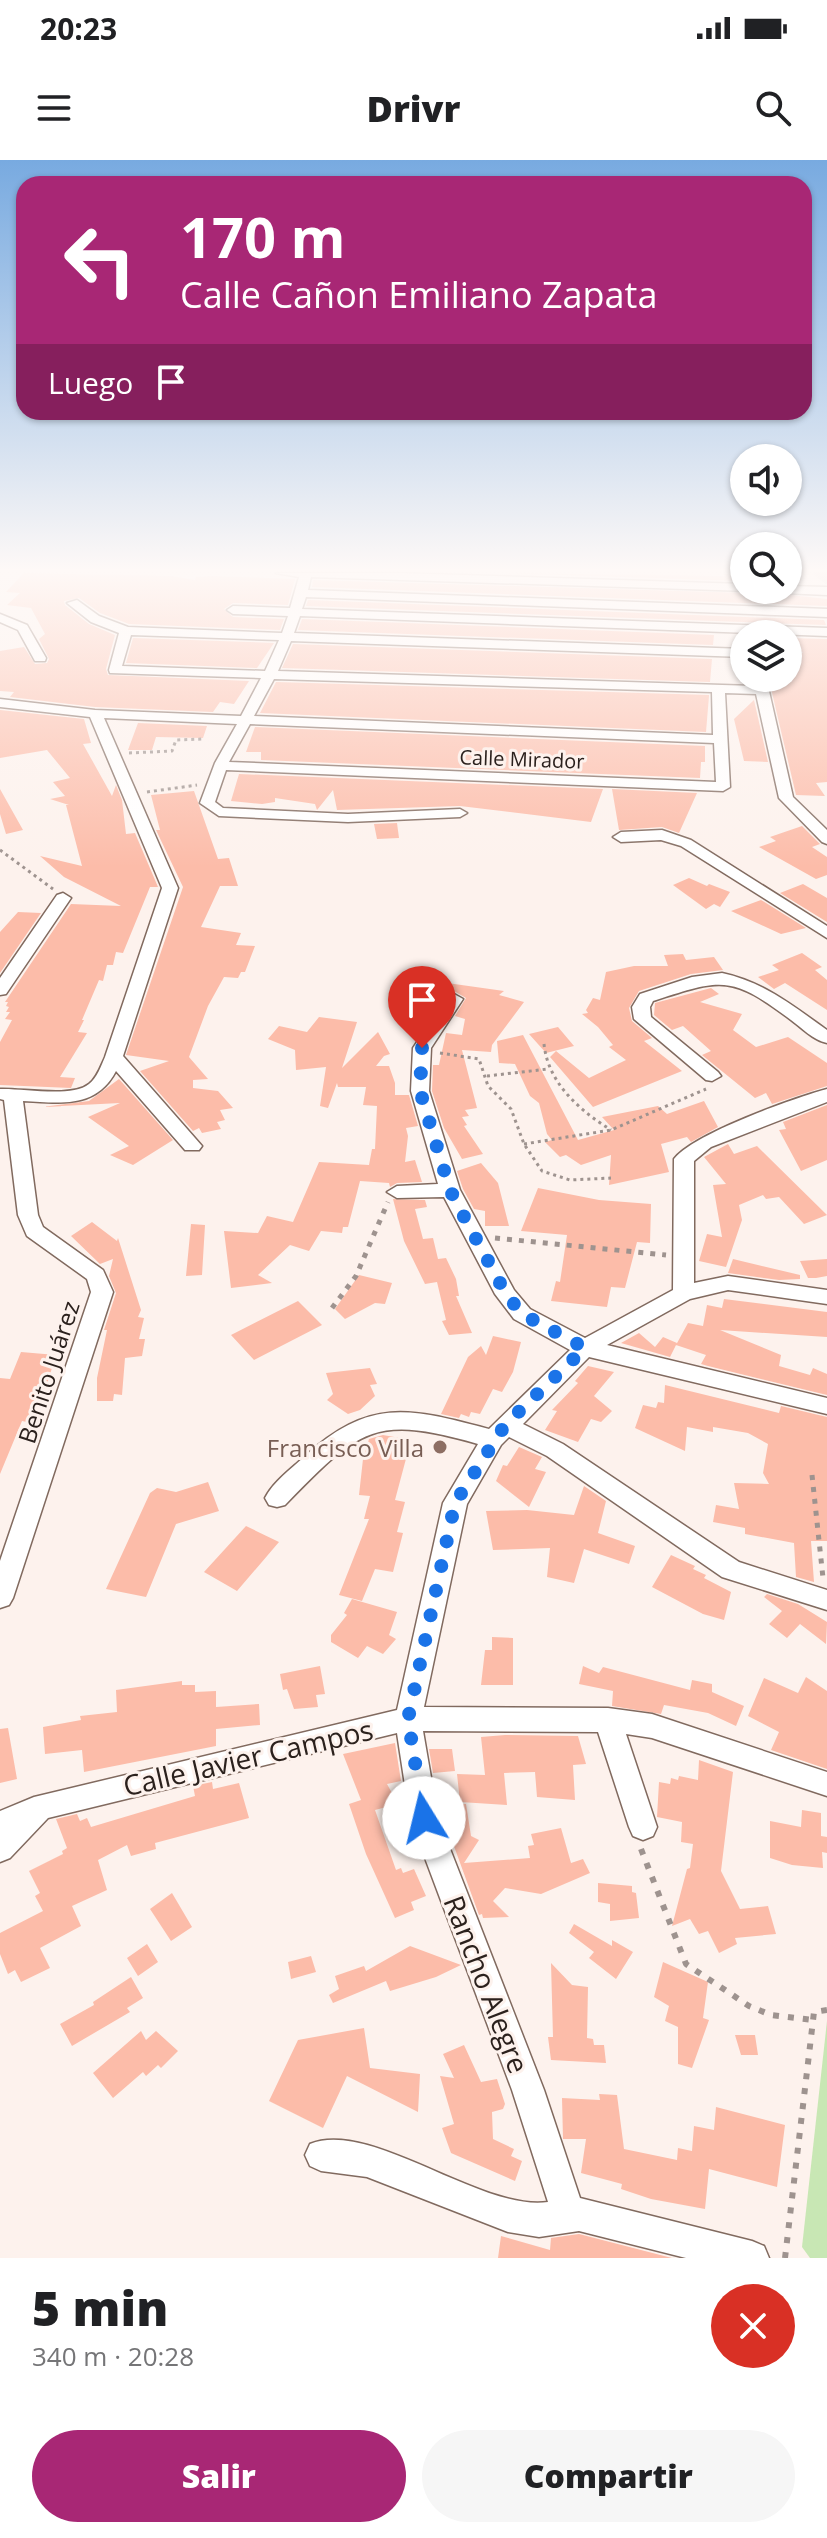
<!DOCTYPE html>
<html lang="es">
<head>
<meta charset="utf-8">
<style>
	:root { --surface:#fff; --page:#f6f6f6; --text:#202124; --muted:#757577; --accent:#a82775 }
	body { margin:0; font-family:"Open Sans",sans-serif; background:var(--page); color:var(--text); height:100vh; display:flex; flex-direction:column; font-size:30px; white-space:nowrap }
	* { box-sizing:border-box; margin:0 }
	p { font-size:26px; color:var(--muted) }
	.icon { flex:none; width:44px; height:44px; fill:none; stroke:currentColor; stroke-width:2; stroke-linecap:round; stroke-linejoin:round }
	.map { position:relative; height:2098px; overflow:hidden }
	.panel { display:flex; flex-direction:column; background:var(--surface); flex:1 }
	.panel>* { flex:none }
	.guide { position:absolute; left:16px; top:16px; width:796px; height:244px; border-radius:24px; box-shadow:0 2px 6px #0004; background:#a82775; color:#fff; overflow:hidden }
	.controls { position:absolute; left:730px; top:284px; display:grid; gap:16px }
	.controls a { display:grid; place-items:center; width:72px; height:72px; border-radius:50%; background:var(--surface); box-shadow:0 2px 6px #0004; font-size:40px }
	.pin { position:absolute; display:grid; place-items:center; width:68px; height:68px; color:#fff; margin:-82px -34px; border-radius:50% 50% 50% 0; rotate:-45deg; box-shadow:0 0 8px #0007 }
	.pin .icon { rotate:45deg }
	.me { position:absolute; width:88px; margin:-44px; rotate:351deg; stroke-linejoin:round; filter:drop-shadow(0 0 6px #0008) }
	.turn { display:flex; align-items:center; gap:28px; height:168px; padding:0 32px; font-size:36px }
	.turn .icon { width:104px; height:104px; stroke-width:2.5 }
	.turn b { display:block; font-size:56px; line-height:68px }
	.then { display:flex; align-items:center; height:76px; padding:0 32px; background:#0003; gap:16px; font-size:30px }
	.round { display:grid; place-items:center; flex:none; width:84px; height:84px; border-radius:42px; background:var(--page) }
	.overview { display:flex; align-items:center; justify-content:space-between; height:136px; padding:0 32px }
	h1 { font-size:48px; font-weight:800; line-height:60px }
	.action { display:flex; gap:16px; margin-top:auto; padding:16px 32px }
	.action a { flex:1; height:92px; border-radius:48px; background:var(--accent); color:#fff; font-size:32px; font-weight:800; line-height:92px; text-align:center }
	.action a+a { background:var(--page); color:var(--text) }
	.status { display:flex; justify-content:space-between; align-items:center; height:56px; padding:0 40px; background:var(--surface); direction:ltr }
	.status svg { height:22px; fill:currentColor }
	header { display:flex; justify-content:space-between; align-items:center; height:104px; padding:0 32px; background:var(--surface); font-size:36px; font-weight:800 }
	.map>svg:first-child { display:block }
	.green { fill:#c8e7b4 }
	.building { fill:#fcbca9 }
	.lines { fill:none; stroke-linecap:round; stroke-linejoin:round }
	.minor-casing { stroke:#816a5f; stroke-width:3 }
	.major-casing { stroke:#d5d3d2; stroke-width:3 }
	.path-far2 { stroke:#9e938f; stroke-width:3; stroke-dasharray:3 4; stroke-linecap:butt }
	.path-far1 { stroke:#9e938f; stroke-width:5; stroke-dasharray:5 7; stroke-linecap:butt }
	.path { stroke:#9e938f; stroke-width:6; stroke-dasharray:6 9; stroke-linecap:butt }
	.minor { fill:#fff; fill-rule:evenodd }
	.major { fill:#e3b8bc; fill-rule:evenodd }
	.route { stroke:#1a73e8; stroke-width:14; stroke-dasharray:0 25.2 }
	.education-dot { fill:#8d6e63; stroke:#fdf2ed; stroke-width:3 }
	.labels { text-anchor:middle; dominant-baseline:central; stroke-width:6; stroke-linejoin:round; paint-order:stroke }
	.far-street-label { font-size:20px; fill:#2b211d; stroke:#fdf2ed }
	.street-label { font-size:24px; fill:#2b211d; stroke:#fdf2ed }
	.education-label { font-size:24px; fill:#785e54; stroke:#fdf2ed; text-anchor:end }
	.near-street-label { font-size:28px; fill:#2b211d; stroke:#fdf2ed }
</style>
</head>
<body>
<div class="status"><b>20:23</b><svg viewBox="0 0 49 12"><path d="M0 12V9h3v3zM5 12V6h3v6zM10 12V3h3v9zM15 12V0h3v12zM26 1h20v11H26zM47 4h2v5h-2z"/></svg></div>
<header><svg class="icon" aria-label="menu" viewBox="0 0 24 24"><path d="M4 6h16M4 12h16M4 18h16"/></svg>Drivr<svg class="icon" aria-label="search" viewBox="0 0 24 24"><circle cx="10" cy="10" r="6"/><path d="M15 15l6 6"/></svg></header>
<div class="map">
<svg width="827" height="2098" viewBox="0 0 827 2098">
	<rect width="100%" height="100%" fill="#fdf2ed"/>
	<path class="green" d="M827 1861V2098H810L802 2087Z"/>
	<path class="building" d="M24 413 171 416 195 420 196 417 212 416 295 419 288 445 233 443 224 449 233 457 284 459 280 470 129 464 100 453 79 438 64 441 65 445 89 464 115 475 106 509 108 515 249 521 234 544 220 542 213 552 95 547 10 537 14 532 0 531V491L24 487 35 504 47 503 49 499 39 479 45 474 31 448 7 445 20 433 6 432Z
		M503 413 724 416V414H744V421Z
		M313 420 781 434 827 439V446L312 427Z
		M308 440 824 460 826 465 306 446Z
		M302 459 714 475 713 485 298 470Z
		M133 478 274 483 257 508 126 503Z
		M788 478 827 479V622L816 623 825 636 796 635 770 524 777 518H788V507L803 492 788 489Z
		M293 484 712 499 710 522 282 508Z
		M276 522 709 535V536L706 572 260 553Z
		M754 540 768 602 744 601 734 559Z
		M0 550 84 559 91 583 83 584 112 636 116 625 122 640 126 674 135 673 158 727H150L123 793 116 792 113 805H107L103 821 99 820 82 860H84L78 872 87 873 60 917 75 918 71 928 0 925V882L12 860 5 859 10 852H6L9 847 6 846 8 842H5L71 744 121 746 64 717 40 696 82 706 66 645H69L50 639 65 636 53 622 70 618 47 590 0 598Z
		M138 563 207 566 203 578 156 577 152 590H128Z
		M255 567 705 586V602H701L700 618 261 600V592H246Z
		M239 614 603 629 591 662 460 646 337 650 333 630 317 650 315 644 275 638V642L262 644 231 641Z
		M0 629 23 670 6 674 0 654Z
		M612 629 697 633 679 673 662 667 619 670Z
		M194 631 218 699 229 698 238 726H220L201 767 241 773 236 785 255 786 245 812H241L238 818 224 817 208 846 189 897 208 919 193 920V928L218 931 233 948 220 950 225 960 217 962 221 969 202 973 199 968 193 971 140 911 169 901 126 895 183 727 156 670H160L151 635Z
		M397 663 399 678 377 679 374 664Z
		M802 666 820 684 812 687 827 697V715L816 719 759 687 776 681 770 677Z
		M689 718 707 726 709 724 730 732 720 747 714 744 706 749 673 725Z
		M803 724 827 738V762L780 733Z
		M761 740 806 768 781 774 731 751Z
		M18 752 41 753 0 813V772Z
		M802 793 822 807 815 810 827 820V850L785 823 774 829 758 817 779 810 772 805Z
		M683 794 686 800 714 797 723 810 691 814 639 831 629 848 632 861 652 878 644 881 682 911 593 947 550 897 556 891 589 918 626 900 609 887 613 885 598 867 582 854 588 853 586 850 593 838 600 840 606 812 634 806H668L664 795Z
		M433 821 504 831 499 835 524 842 492 885 491 892 462 890 477 948 465 950 469 956 462 957 467 965 464 966 483 994 462 999 444 968 432 931 433 905H439L446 873 462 875 465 859 455 856 466 838 454 831 446 833 434 851 415 846Z
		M711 828 719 834 700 842 742 854 733 870 756 887 788 877 827 903V926L772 944 766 933 755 938 702 895 711 891 683 866 672 870 654 855 655 843Z
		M319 857 357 862 342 908 378 872 390 894 384 896 376 906H389L395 923V935H409L418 966 406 968 408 976 405 1002 415 1000 422 1022 397 1023 390 1027 389 1023 360 1021 348 1067H343L342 1073 321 1071 309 1091 290 1085 258 1115 272 1123 231 1128 224 1071 258 1073 267 1056 293 1062 319 1002 369 1005 372 989H375L377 946 363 945 366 927H338L337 923 328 948 320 946 326 907 296 910 295 890 268 879 279 866 307 872Z
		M558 867 574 886 546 893 529 874Z
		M523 875 578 980 614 970 602 957 658 946 667 954 704 941 718 967 691 982 687 977 661 984 669 1012 609 1025 611 995 581 1005 566 995 560 997 545 982 552 980 547 974 539 943 530 936 515 904 499 903 497 881Z
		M119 919 173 980 133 1005 110 995 129 986 88 957 120 943 42 947 89 941Z
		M827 945V1000L801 1011 779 970 786 969 783 962Z
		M728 984 734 994 757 986 827 1055 804 1064 779 1037 766 1039 763 1035 739 1045 742 1060 726 1107 699 1101 707 1074 722 1077 713 1025 726 1024 704 997Z
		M481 1003 498 1023 509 1066H485V1051L474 1049 463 1029 457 1011Z
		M538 1028 599 1040 651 1044 650 1083 637 1082 625 1128 611 1127 607 1147 551 1141 556 1121 560 1122 567 1075 521 1071Z
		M393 1039 425 1040 427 1047 415 1049 423 1079 433 1078 438 1099 446 1098 456 1119 459 1136H456L472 1173 449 1175 442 1161 446 1160 437 1122 425 1124 404 1081Z
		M92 1062 117 1081 118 1078 141 1150 138 1157 144 1158 139 1179H145L142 1196 125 1198 122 1235 114 1234 113 1241H97V1218L107 1170H104L116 1133 109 1116 113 1099 100 1104 71 1076Z
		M191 1064 205 1065 202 1115 186 1116Z
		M733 1099 800 1115V1119L779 1120 728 1113Z
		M827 1099V1116L816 1118H808L800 1101Z
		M359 1115 392 1123 385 1144 375 1143 345 1159 335 1149Z
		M724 1139 827 1152V1177L720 1170 781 1195 779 1206 810 1215 813 1208 827 1214V1235L708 1206 701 1204 706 1195 676 1185 688 1163 703 1166 707 1145 722 1148Z
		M298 1141 322 1165 254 1200 231 1175Z
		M639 1173 655 1187 663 1177 677 1183 670 1197 621 1183Z
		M493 1176 521 1182 513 1212 502 1232 493 1229 480 1254 471 1252 469 1257 461 1254 459 1258 441 1254 468 1197 481 1186 486 1195Z
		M21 1192 56 1195 42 1240 35 1239 27 1262 22 1261 0 1314V1218L10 1219Z
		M588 1206 614 1212 594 1236 612 1251 601 1262 591 1259 578 1282 545 1270 557 1251 552 1250 578 1223 575 1221Z
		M370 1208 377 1224 370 1225 375 1236 360 1250 348 1254 327 1240 333 1234 326 1213Z
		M665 1225 779 1253 781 1246 827 1257V1381H811L814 1422 796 1417 794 1383 745 1374V1368L713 1362 716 1345 739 1349 734 1323 769 1324 763 1313 768 1284 748 1273 713 1267V1272L687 1267 685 1291 635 1268 643 1245 656 1248 658 1242 664 1243Z
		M383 1275 411 1280 395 1340 405 1342 397 1372 403 1373 393 1412 375 1409 362 1441 339 1435 369 1359H364L370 1336 359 1335 363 1299 369 1279Z
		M519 1287 542 1297 535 1309 546 1312 529 1347 496 1321 503 1305 507 1306Z
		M208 1322 219 1351 176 1364 146 1437 106 1429 150 1333 157 1328 176 1332Z
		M584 1326 606 1341 598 1373 635 1386 629 1404 584 1389 574 1423 547 1417 550 1388 493 1390 486 1351 527 1350 574 1355Z
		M246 1366 279 1382 237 1431 204 1412Z
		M671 1395 695 1406 693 1409 706 1415 704 1418 731 1432 724 1460 703 1454 652 1427Z
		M767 1434 798 1444 827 1462 826 1484 800 1464 787 1478 769 1464 782 1451 764 1437Z
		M352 1439 397 1452 389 1475 396 1479 383 1494 367 1486 358 1498 331 1482V1475L347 1455 344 1453Z
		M492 1477 513 1478V1525H481L485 1490H492Z
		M320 1506 325 1534 316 1535 318 1547 294 1549 287 1529 283 1530 280 1514Z
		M583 1506 599 1513 603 1507 690 1530 692 1520 712 1524V1532L744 1546 736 1566 708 1553 664 1545 661 1554 612 1546 613 1531 579 1524Z
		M806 1517 827 1531V1609L771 1590 779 1572 748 1556 764 1518 798 1533Z
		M182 1521V1525H195V1532L216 1531V1547L259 1544 260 1565 216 1569V1586L84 1612 82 1590 45 1594 43 1567 81 1560 80 1556 117 1552 116 1530Z
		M8 1568 17 1619 0 1623V1569Z
		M505 1575 578 1576 586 1604 573 1605 575 1640 537 1637 535 1612 504 1613 507 1645 460 1642 457 1614 485 1615 481 1577Z
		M395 1583 401 1621 387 1624 398 1644 375 1650 396 1710 401 1708 403 1713 414 1709 426 1736 411 1742 414 1750 395 1758 366 1694 349 1644 361 1640 343 1594Z
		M429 1589H452L455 1611 433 1613Z
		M699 1600 733 1612 721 1711 740 1749 768 1746 776 1774 735 1778 737 1784 719 1793 708 1771 699 1774 690 1759 672 1766 687 1709 690 1708 693 1684 681 1682 682 1662 657 1657 659 1622 670 1624 671 1618 678 1620 679 1616 698 1620Z
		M212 1622 213 1629 239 1623 249 1658 155 1683 156 1689 131 1696 127 1685 98 1700 107 1730 72 1746 81 1766 40 1788 50 1808 21 1822 15 1810 8 1814 0 1794V1773L43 1751 35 1736 40 1733 29 1711 63 1694 62 1691 67 1688 56 1659 77 1654 80 1661 87 1658 91 1667 195 1636 193 1626Z
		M466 1644 471 1676 479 1680 464 1703 530 1698 528 1686 534 1685 531 1674 561 1668 571 1703 583 1699 590 1713 541 1734 505 1728 493 1741 509 1757 483 1758 482 1754 479 1755 439 1645Z
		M802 1650 821 1653V1676L827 1677V1693L822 1692 823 1708 792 1705 770 1698V1661L801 1667Z
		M598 1723 632 1726V1732L636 1733 639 1758 610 1761V1744L598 1742Z
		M172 1733 192 1767 171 1781 150 1749Z
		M574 1764 612 1786V1780L633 1792 616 1819 589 1798 594 1792 569 1773Z
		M147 1784 158 1802 138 1816 127 1798Z
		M410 1786 461 1805 436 1817 390 1831 386 1821 333 1843 329 1835 339 1829 335 1816 364 1806 366 1811Z
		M311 1796 316 1812 291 1819 288 1802Z
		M663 1802 708 1822 703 1858 709 1860 692 1908 678 1904V1867L665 1861 669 1846 654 1837Z
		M551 1803 572 1825 588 1827 587 1878 593 1879 594 1885H604L606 1903 551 1900 548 1877H553Z
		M131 1817 143 1838 127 1848 130 1852 72 1886 60 1864 94 1845 93 1842Z
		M364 1868 370 1908 420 1914 418 1952 347 1916 323 1968 269 1941 298 1880Z
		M141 1871 146 1880 156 1871 178 1891 161 1908 158 1905 146 1916 143 1912 113 1938 93 1913Z
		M735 1875H755L758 1895H741Z
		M464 1885 481 1922 497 1919 505 1944 503 1949 492 1952 493 1979 514 1989 511 1996 522 2001 515 2021 451 1993 442 1968 454 1964 440 1916 454 1918 443 1894Z
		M599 1934 617 1935 624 1989 677 2000 678 1988 692 1991 694 1966 714 1970 716 1947 785 1965 777 2027 709 2009 705 2049 651 2039 621 2029 622 2024 581 2013 586 1979H563L562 1938 600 1940Z
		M579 2074 672 2098H673H498L501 2076 550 2090 551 2078Z"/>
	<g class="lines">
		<defs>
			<path id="minor" d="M276 413H399L744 424V430L748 431 311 417 308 430 827 449V457L306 437 302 449 827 468V476L300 456 294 473 744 489V497L291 481 278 511 754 526 752 518H766L793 637 827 670V684L822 682 779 638 756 534 725 533 730 627 723 631 226 610 215 642 223 648 348 654 460 649 467 653 460 657 348 662 219 656 200 643 215 603 237 564 104 558 178 728 123 896 202 986 199 990H185L116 911C96 949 61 943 23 941L38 1055 43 1067 103 1110 113 1132 13 1438 9 1445 0 1448V1401L91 1132 87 1119 27 1076 18 1055 4 940 0 939V929C22 928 72 938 89 924 97 918 101 906 105 897L162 728 90 557 0 547V539L95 550 241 556 261 518 110 513 109 510 119 473 91 462 67 443 77 440 99 456 128 467 282 473 288 456 233 454 227 450 233 446 290 448 299 417ZM131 475 279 480 265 511 122 506ZM274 519 712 532 713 575 254 556ZM250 564 714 583 716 622 229 602Z
				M788 426 827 427V435L784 433 782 430H788Z
				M0 454 27 465 46 498 45 501H35L18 470 0 462Z
				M662 670 691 680 827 766V778L681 686 661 680 621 682 613 677 621 672Z
				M63 733 71 738 6 834 0 835V818L57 735Z
				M722 813C764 822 793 846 827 870V883C813 880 802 868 791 860 730 814 721 819 653 841L650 847 651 857 718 912 721 916 712 921 706 920 634 859 632 847 640 834 692 817Z
				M454 834 463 839 431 888 429 931 460 1030 514 1130 530 1149 585 1178 673 1130 674 999C693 974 794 938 827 929V942L711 987 694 1001V1123L728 1116 827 1130V1144L728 1130 690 1139 607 1185 827 1238V1254L589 1197 523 1264 563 1284 739 1402 827 1430V1450L722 1417 547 1296 509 1277 501 1285 467 1344 424 1547 608 1548 652 1554 827 1612V1636L652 1578 626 1574 657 1667 653 1676 643 1680 633 1676 629 1667 598 1572 423 1571 438 1658 544 1930 580 2038 752 2081 764 2086 769 2098H686L579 2071 539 2077 508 2072 367 2017 321 2011 310 2006 305 1995 310 1984C370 1959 482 2052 548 2042L512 1930 410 1658 397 1573 48 1658 10 1698 0 1702V1651L34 1637 397 1550 443 1343 478 1284C374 1254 359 1269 285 1345L277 1347 269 1345 265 1338C273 1322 291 1309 304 1297 370 1237 409 1248 489 1269L570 1190 514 1159 495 1134 444 1037 397 1038 387 1032 397 1026 438 1024 411 931 413 888 448 835Z"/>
			<path id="major" d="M814 413H827V423Z"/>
		</defs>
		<use href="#minor" class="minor-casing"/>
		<use href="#major" class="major-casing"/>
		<path class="path-far2" d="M129 593 172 591 176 580 204 579
			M147 632 197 625
			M0 690 53 729
			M544 884C548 923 579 950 611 970
			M440 893 479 899 488 926 511 949 524 984 542 1011 570 1020 611 1018
			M487 916 548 909
			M524 984 611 970 706 929"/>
		<path class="path-far1" d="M495 1078 666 1095
			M332 1148 356 1116 388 1042
			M812 1315 823 1418"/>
		<path class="path" d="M641 1689 686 1804 749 1846 771 1855 813 1860
			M785 2098 814 1852 827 1850"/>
		<use href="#minor" class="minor"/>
		<use href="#major" class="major"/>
	</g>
	<linearGradient id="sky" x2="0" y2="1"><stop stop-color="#78aae0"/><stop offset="0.58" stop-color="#fef9f7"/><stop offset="1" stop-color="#fef9f7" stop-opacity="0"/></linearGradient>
	<rect width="827" height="707" fill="url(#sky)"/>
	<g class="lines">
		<path class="route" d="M422 888 420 931 450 1030 462 1053 506 1134 522 1154 585 1188 505 1265 455 1343 408 1559 424 1658"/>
	</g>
	<circle class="education-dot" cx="440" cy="1287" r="8"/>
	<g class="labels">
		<g class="far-street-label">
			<text transform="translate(522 599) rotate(2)">Calle Mirador</text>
		</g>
		<g class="street-label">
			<text transform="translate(48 1212) rotate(-72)">Benito Juárez</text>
		</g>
		<g class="education-label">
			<text x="424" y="1287">Francisco Villa</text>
		</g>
		<g class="near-street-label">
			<text transform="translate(248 1597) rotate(-13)">Calle Javier Campos</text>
			<text transform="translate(487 1824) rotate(69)">Rancho Alegre</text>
		</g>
	</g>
</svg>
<div class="controls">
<a><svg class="icon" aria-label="sound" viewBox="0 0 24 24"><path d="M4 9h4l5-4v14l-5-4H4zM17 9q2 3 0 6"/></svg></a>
<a><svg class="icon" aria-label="search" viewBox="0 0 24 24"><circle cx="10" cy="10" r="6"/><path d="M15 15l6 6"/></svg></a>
<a><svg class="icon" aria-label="layers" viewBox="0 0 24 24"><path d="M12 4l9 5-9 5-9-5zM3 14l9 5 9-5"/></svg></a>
</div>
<div class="pin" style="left:422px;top:888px;background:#d93025"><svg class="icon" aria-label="arrive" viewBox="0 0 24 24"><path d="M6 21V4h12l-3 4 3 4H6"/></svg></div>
<svg class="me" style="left:424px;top:1658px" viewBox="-20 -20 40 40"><circle r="19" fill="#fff"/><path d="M0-13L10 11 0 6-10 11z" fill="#1a73e8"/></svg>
<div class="guide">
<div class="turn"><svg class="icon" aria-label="left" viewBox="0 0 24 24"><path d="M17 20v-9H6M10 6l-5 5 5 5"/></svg><div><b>170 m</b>Calle Cañon Emiliano Zapata</div></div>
<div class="then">Luego<svg class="icon" aria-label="arrive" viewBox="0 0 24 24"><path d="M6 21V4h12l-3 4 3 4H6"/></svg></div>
</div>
</div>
<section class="panel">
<div class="overview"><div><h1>5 min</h1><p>340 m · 20:28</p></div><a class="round" style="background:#d93025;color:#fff"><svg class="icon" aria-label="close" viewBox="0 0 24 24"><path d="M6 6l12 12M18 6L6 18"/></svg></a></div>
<div class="action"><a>Salir</a><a>Compartir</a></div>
</section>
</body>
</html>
